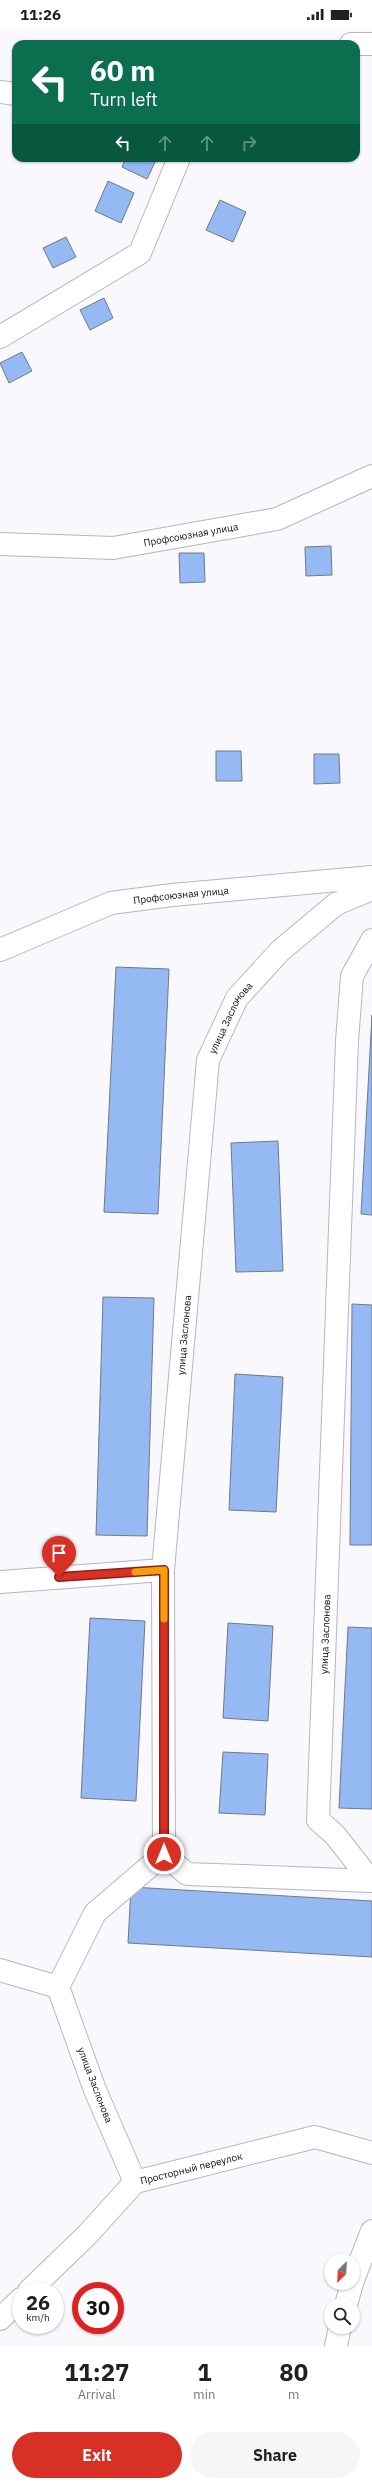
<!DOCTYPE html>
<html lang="en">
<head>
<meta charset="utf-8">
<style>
	:root { --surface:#fff; --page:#f6f6f6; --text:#202124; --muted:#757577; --accent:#d93025 }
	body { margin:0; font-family:"IBM Plex Sans",sans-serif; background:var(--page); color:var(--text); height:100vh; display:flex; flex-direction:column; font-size:15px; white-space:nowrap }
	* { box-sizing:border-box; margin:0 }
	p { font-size:13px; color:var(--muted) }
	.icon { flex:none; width:22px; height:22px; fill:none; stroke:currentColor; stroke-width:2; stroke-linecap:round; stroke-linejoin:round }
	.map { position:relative; height:2318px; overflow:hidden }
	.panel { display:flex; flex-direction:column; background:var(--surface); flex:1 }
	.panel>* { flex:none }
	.guide { position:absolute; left:12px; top:12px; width:348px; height:122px; border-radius:12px; box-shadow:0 1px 3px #0004; background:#0b6e4f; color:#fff; overflow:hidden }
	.needle { width:26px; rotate:204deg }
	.tools { position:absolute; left:324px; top:2226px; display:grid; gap:8px }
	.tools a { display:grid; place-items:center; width:36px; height:36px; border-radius:50%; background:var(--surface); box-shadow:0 1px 3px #0004; font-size:20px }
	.speed { position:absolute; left:12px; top:2254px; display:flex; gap:8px; font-size:20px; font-weight:700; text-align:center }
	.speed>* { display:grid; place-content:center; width:52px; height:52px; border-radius:50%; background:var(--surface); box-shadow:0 1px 3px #0004; line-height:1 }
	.speed small { font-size:10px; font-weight:400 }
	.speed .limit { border:6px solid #d22; background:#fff; color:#111 }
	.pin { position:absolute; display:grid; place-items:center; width:34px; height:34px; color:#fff; margin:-41px -17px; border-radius:50% 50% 50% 0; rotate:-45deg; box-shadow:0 0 4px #0007 }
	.pin .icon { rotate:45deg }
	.me { position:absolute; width:44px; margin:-22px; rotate:0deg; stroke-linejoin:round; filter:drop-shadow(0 0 3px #0008) }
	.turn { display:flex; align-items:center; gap:14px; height:84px; padding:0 12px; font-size:18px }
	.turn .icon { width:52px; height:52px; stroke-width:2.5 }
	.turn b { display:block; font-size:28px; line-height:34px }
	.lanes { display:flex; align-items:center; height:38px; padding:0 12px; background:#0003; justify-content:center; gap:20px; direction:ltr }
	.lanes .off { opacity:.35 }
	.eta { display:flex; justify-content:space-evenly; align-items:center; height:68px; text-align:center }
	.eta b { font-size:24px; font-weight:700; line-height:28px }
	.action { display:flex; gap:8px; margin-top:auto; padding:8px 12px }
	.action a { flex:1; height:46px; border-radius:24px; background:var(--accent); color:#fff; font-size:16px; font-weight:700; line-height:46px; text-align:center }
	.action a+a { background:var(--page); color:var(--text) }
	.status { display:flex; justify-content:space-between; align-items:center; height:28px; padding:0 20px; background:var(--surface); direction:ltr }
	.status svg { height:11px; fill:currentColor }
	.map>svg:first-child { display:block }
	.building { fill:#95b9f2; stroke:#737983 }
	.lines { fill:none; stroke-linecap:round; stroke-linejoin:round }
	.minor-casing { stroke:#b6b6c2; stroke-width:24 }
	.minor { stroke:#fff; stroke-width:22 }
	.route-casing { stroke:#8d1f18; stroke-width:10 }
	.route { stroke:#d93025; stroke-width:7 }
	.slow { stroke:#f59e0b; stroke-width:7 }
	.labels { text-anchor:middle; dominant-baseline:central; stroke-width:3; stroke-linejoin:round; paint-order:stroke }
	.street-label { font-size:10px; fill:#0e0e12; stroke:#fff }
</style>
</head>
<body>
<div class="status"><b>11:26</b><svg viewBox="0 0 49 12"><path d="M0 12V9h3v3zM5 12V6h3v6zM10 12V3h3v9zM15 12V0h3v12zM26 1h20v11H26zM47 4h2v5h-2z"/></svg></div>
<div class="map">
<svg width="372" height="2318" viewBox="0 0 372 2318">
	<rect width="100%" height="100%" fill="#f8f8fd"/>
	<path class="building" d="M126 130H157L147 151 122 139Z
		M108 153 134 165 121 195 95 183Z
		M220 172 246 184 233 214 206 202Z
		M66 209 76 229 53 240 43 220Z
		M104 270 113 290 90 302 80 282Z
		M22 324 32 343 9 355 0 335Z
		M331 518 332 547 306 548 305 519Z
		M179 525H204L205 554 180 555Z
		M216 723H241L242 753H216Z
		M314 726H339L340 755 314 756Z
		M116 939 169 941 158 1186 104 1184Z
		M372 987V1187L361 1186Z
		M278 1113 283 1243 236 1244 231 1115Z
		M103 1269 154 1270 147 1508 96 1507Z
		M352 1276 372 1277V1517H350Z
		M235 1346 283 1349 276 1484 229 1482Z
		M90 1590 145 1593 136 1773 81 1770Z
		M228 1595 273 1598 268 1693 223 1690Z
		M348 1599 372 1600V1781L339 1780Z
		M223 1724 268 1726 265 1787 219 1785Z
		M131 1859 372 1873V1929L128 1915Z"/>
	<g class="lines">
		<defs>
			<g id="minor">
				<path d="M351 16H372"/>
				<path d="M0 64 16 66"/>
				<path d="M0 309 140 225 179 130"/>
				<path id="s1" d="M0 516 113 520 277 491 372 448"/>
				<path id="s2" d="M0 922 111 875 172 867 372 849"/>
				<path d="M0 1554 163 1542"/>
				<path id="s3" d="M164 1826 163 1542 208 1032 237 970 280 923 336 876 372 861"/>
				<path id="s4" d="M371 1853 335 1807 318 1792 347 1013 352 948 372 912"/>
				<path d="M0 1942 58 1959"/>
				<path d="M135 2154 95 2062 58 1959 95 1885 164 1826 187 1846 372 1853"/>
				<path d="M353 2252 372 2203"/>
				<path id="s5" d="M29 2263 87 2207 135 2154 315 2109 372 2125"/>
				<path d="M346 2277 352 2255"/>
				<path d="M0 2291 21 2271"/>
				<path d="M336 2318 340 2299"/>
			</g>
		</defs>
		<use href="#minor" class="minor-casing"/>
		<use href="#minor" class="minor"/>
	</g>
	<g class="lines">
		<defs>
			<path id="route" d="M59 1549 164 1542V1826"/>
		</defs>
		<use href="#route" class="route-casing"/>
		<use href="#route" class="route"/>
		<path class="slow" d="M135 1544 164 1542V1591"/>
	</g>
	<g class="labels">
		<g class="street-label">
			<text stroke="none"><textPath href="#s1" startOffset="192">Профсоюзная улица</textPath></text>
			<text stroke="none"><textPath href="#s2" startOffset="191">Профсоюзная улица</textPath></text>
			<text stroke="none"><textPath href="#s3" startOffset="844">улица Заслонова</textPath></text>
			<text stroke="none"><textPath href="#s3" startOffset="520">улица Заслонова</textPath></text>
			<text stroke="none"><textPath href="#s4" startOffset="267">улица Заслонова</textPath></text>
			<text transform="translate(95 2057) rotate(69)">улица Заслонова</text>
			<text stroke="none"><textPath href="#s5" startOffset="210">Просторный переулок</textPath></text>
		</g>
	</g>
</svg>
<div class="tools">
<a><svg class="needle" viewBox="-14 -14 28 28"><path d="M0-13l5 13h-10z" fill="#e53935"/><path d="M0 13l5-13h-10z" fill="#757577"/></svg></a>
<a><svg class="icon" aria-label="search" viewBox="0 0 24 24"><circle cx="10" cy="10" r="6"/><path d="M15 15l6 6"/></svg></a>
</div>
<div class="speed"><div>26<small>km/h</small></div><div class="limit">30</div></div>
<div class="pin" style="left:59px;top:1549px;background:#d93025"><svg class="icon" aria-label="arrive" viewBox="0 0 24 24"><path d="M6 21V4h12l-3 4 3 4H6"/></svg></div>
<svg class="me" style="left:164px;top:1826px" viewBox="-20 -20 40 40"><circle r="17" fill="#d93025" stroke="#fff" stroke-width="3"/><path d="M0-11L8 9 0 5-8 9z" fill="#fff"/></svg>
<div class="guide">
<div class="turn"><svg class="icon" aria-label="left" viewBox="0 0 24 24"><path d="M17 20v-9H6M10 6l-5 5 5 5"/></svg><div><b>60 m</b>Turn left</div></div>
<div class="lanes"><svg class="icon" aria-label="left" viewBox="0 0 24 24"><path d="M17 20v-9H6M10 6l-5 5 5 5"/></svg><svg class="icon off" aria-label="ahead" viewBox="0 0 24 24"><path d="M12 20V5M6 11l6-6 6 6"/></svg><svg class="icon off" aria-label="ahead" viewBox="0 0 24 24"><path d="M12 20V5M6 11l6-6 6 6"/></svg><svg class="icon off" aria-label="right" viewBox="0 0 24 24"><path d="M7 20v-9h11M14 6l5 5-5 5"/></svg></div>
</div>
</div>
<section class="panel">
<div class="eta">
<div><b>11:27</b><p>Arrival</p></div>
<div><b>1</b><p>min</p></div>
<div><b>80</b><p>m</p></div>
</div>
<div class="action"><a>Exit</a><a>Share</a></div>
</section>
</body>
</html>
